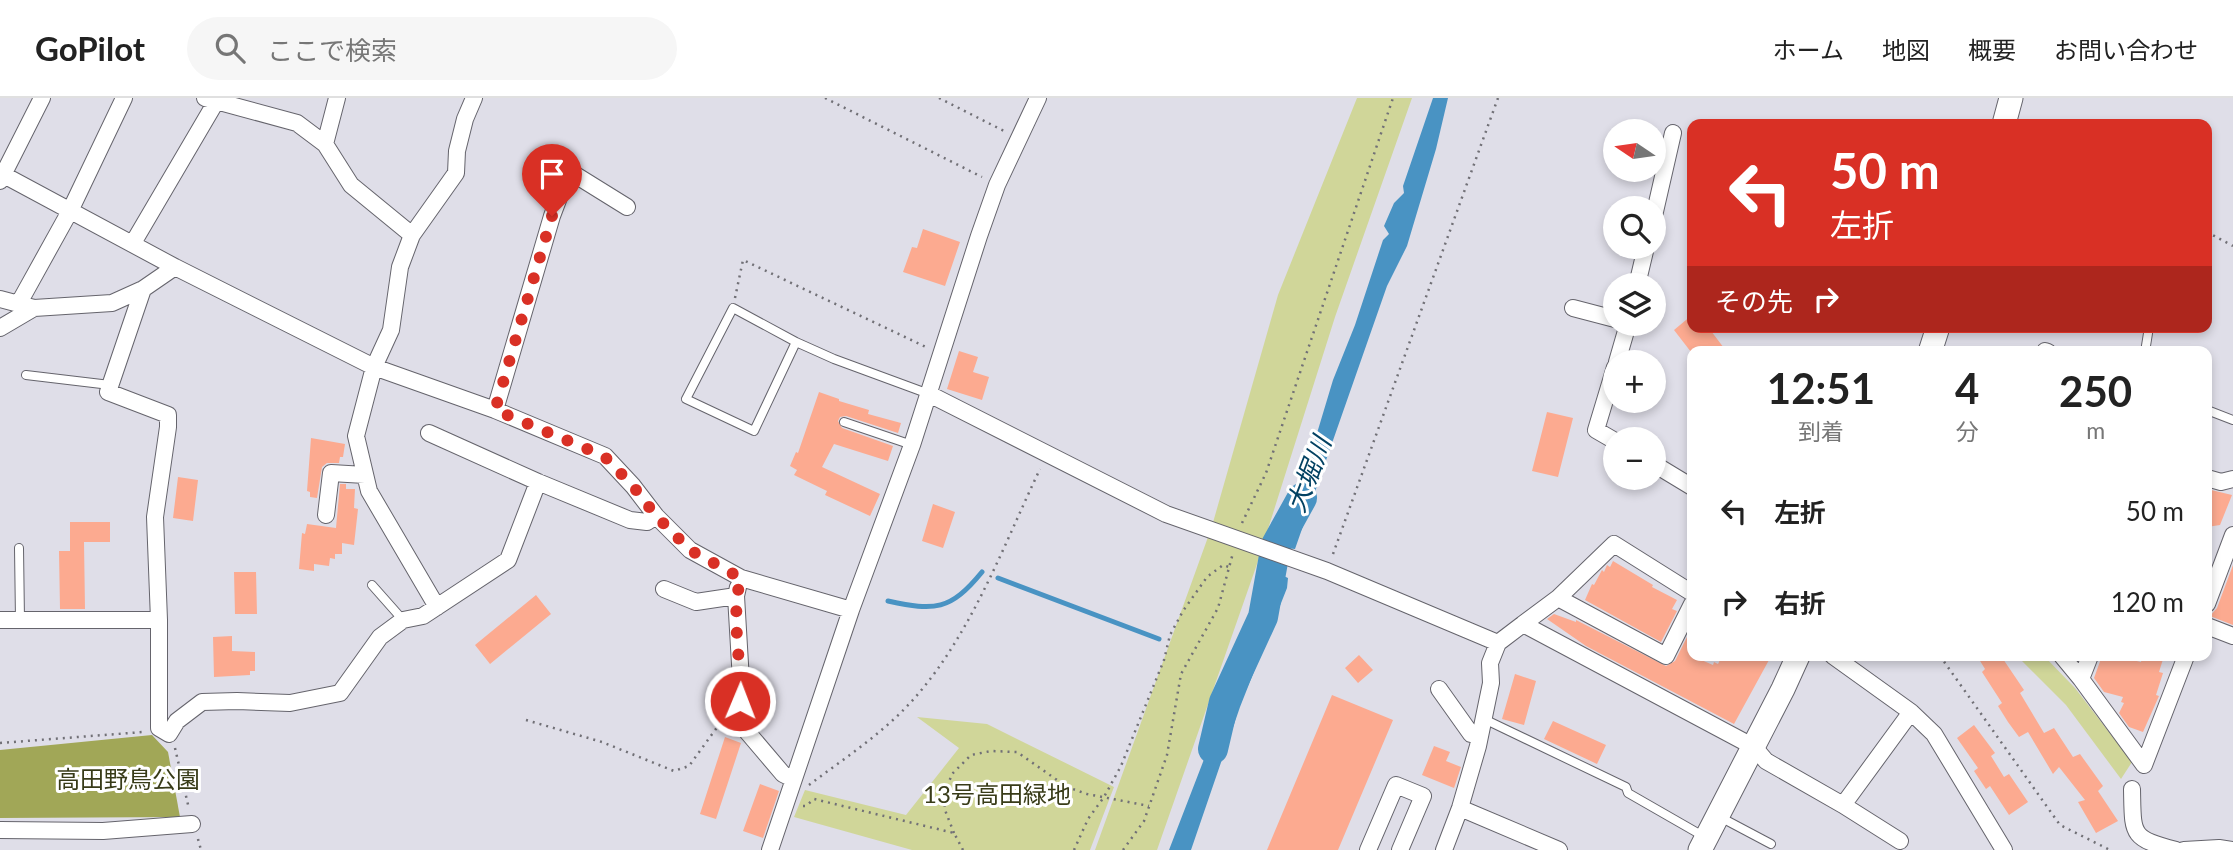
<!DOCTYPE html>
<html lang="ja">
<head>
<meta charset="utf-8">
<style>
	:root { --surface:#fff; --page:#f6f6f6; --text:#222; --muted:#767676; --line:#e0e0e0 }
	body { margin:0; font-family:Lato,"Noto Sans JP",sans-serif; background:var(--page); color:var(--text); height:100vh; display:flex; flex-direction:column; font-size:26px; white-space:nowrap }
	* { box-sizing:border-box; margin:0 }
	p { font-size:23px; color:var(--muted) }
	.icon { flex:none; width:38px; height:38px; fill:none; stroke:currentColor; stroke-width:2; stroke-linecap:round; stroke-linejoin:round }
	.map { position:relative; flex:1; overflow:hidden }
	.drawer { position:absolute; left:1687px; top:248px; width:525px; height:315px; display:flex; flex-direction:column; background:var(--surface); border-radius:14px; box-shadow:0 4px 10px #0003 }
	.drawer>* { flex:none }
	.guide { position:absolute; left:1687px; top:21px; width:525px; height:214px; border-radius:14px; box-shadow:0 4px 10px #0003; background:#d93025; color:#fff; overflow:hidden }
	.needle { width:46px; rotate:283deg }
	.fabs { position:absolute; left:1603px; top:21px; display:grid; gap:14px }
	.fabs a { display:grid; place-items:center; width:63px; height:63px; border-radius:50%; background:var(--surface); box-shadow:0 4px 10px #0003; font-size:35px }
	.pin { position:absolute; display:grid; place-items:center; width:60px; height:60px; color:#fff; margin:-72px -30px; border-radius:50% 50% 50% 0; rotate:-45deg; box-shadow:0 0 7px #0007 }
	.pin .icon { rotate:45deg }
	.me { position:absolute; width:77px; margin:-38px; rotate:1deg; stroke-linejoin:round; filter:drop-shadow(0 0 5px #0008) }
	.turn { display:flex; align-items:center; gap:24px; height:147px; padding:0 28px; font-size:32px }
	.turn .icon { width:91px; height:91px; stroke-width:2.5 }
	.turn b { display:block; font-size:49px; line-height:60px }
	.then { display:flex; align-items:center; height:66px; padding:0 28px; background:#0003; gap:14px; font-size:26px }
	.eta { display:flex; justify-content:space-evenly; align-items:center; height:119px; text-align:center }
	.eta b { font-size:42px; font-weight:700; line-height:49px }
	ul { padding:0; list-style:none }
	li { display:flex; align-items:center; gap:21px; height:91px; padding:0 28px }
	li div { flex:1 }
	li b { display:block; font-size:26px }
	li em { font-style:normal }
	header { display:flex; align-items:center; gap:42px; box-sizing:border-box; height:98px; padding:0 35px; background:var(--surface); border-bottom:2px solid var(--line) }
	header strong { font-size:33px }
	nav { display:flex; gap:38px; margin-inline-start:auto; font-size:24px }
	.search { width:490px; height:63px; background:var(--page); display:flex; align-items:center; gap:18px; box-sizing:border-box; padding:0 24px; border-radius:38px; color:var(--muted); font-size:26px }
	.map>svg:first-child { display:block }
	.green { fill:#d0d699 }
	.forest { fill:#a1a757 }
	.water { fill:#4993c3 }
	.lines { fill:none; stroke-linecap:round; stroke-linejoin:round }
	.stream { stroke:#4993c3; stroke-width:5 }
	.river { stroke:#4993c3; stroke-width:30 }
	.building { fill:#fcaa90 }
	.lane-casing { stroke:#65646c; stroke-width:10 }
	.street-casing { stroke:#65646c; stroke-width:18 }
	.secondary-casing { stroke:#65646c; stroke-width:25 }
	.path { stroke:#717076; stroke-width:2.5; stroke-dasharray:2 5; stroke-linecap:butt }
	.lane { stroke:#fff; stroke-width:8 }
	.street { stroke:#fff; stroke-width:16 }
	.secondary { stroke:#fff; stroke-width:23 }
	.route { stroke:#d93025; stroke-width:12; stroke-dasharray:0 21.6 }
	.labels { text-anchor:middle; dominant-baseline:central; stroke-width:6; stroke-linejoin:round; paint-order:stroke }
	.park-label { font-size:24px; fill:#383b18; stroke:#fff }
	.water-label { font-size:26px; font-style:italic; fill:#024162; stroke:#fff }
</style>
</head>
<body>
<header>
<strong>GoPilot</strong>
<div class="search"><svg class="icon" aria-label="search" viewBox="0 0 24 24"><circle cx="10" cy="10" r="6"/><path d="M15 15l6 6"/></svg>ここで検索</div>
<nav><a>ホーム</a><a>地図</a><a>概要</a><a>お問い合わせ</a></nav>
</header>
<div class="map">
<svg width="2233" height="752" viewBox="0 0 2233 752">
	<rect width="100%" height="100%" fill="#dfdee8"/>
	<path class="green" d="M1357 0H1412L1335 219 1256 469 1157 752H1095L1212 428 1278 197Z
		M2025 558H2044L2075 590 2132 664 2121 681 2066 607 2022 563Z
		M917 619 987 626 1114 689 1090 752H912L794 719 805 692 906 717 959 650Z"/>
	<path class="forest" d="M152 637 168 654 180 719 0 720V652Z"/>
	<path class="water" d="M1433 0H1448L1436 51 1407 148 1387 188 1295 451 1276 449 1293 415 1333 282 1355 227 1383 142 1389 136 1384 128 1394 105 1404 95 1403 88Z
		M1273 473 1288 480 1287 490 1240 609 1191 752H1169L1252 537Z"/>
	<g class="lines">
		<path class="stream" d="M998 480 1159 541
			M888 503C935 513 950 513 982 474"/>
		<path class="river" d="M1213 651 1224 604 1263 519 1276 447 1302 400"/>
	</g>
	<path class="building" d="M923 131 960 144 945 188 903 174 912 149 917 150Z
		M1692 217V229H1708L1727 254H1691L1674 232Z
		M959 253 978 259 973 274 989 279 982 302 947 291Z
		M819 294 839 301V303L869 312 868 316 901 325 898 335 846 318 840 319 838 323 842 330 893 348 888 363 834 346 822 369 880 396 870 418 825 397 827 393 794 377 797 372 790 368 796 354 798 355Z
		M1547 314 1573 320 1558 379 1532 373Z
		M311 340 345 346 343 359H340L339 365H327L322 369 317 400 310 399V394L307 393Z
		M178 379 198 382 193 423 173 420Z
		M340 386H346V391H355L354 410 358 411 354 447 342 445V456H335V461L330 460 329 468 314 466V473L299 471 302 435 305 436 307 426 336 430Z
		M2207 391 2232 397 2220 427 2207 429Z
		M933 406 955 414 943 450 922 443Z
		M70 424H110V444H84L85 511H60L59 453H70Z
		M1613 463 1653 487 1652 489 1677 502 1672 511 1677 513 1661 544 1585 502 1592 486 1594 487 1602 472 1604 474 1607 467 1610 469Z
		M2233 467V527L2210 518 2217 510Z
		M234 474H256L257 516H235Z
		M536 497 551 516 490 566 475 547Z
		M1554 516 1576 524V522L1666 568 1675 563 1689 535 1692 537V558L1713 567 1714 564 1718 566 1722 558H1762L1769 562 1734 626 1586 548 1547 521Z
		M232 538V553L255 554V573H250V577L214 579 213 539Z
		M1359 557 1373 572 1358 585 1345 570Z
		M1977 558H2001L2024 592 2020 595 2044 635 2054 630 2073 659 2080 656 2103 688 2098 693 2118 723 2096 735 2078 704 2085 702 2059 669 2053 676 2028 634 2019 639 2008 624 1998 608 2002 605 1982 574 1985 571Z
		M2102 558H2115L2141 564 2142 558H2164L2159 574 2163 575 2156 597 2159 598 2143 634 2129 629 2119 615 2124 605 2121 604 2123 599 2104 594 2094 580Z
		M1515 576 1536 583 1524 627 1502 621Z
		M1332 597 1393 622 1338 752H1267Z
		M1553 623 1606 647 1597 666 1544 641Z
		M1974 627 1995 655 1991 658 2004 679 2009 676 2028 704 2009 717 1990 688 1986 691 1974 673 1978 670 1957 640Z
		M725 639 741 645 716 721 700 716Z
		M1434 648 1450 654 1446 663 1461 669 1454 690 1422 677Z
		M760 686 779 693 763 740 743 733Z"/>
	<g class="lines">
		<defs>
			<path id="lane" d="M796 244 754 333 686 301 733 210 796 244 834 261 929 296
				M2145 254 2149 229
				M26 277 110 287
				M2207 312 2233 322
				M844 324 912 347
				M19 450 20 522
				M372 487 403 522
				M1484 621 1626 689 1628 695 1703 738
				M1720 719 1771 746"/>
			<path id="street" d="M205 0 297 25 325 46 351 87 412 137
				M325 46 337 0
				M0 75 175 169 374 269 495 312 605 358 633 388 656 418 690 452 741 480 851 512
				M0 83 42 0
				M1654 118 1673 35
				M133 145 217 2
				M1637 187 1646 149
				M143 191 108 294 168 317V329L155 419 159 522V630L169 636 177 623 202 604 237 603 290 605 340 595 380 539 403 522 423 518 508 462 538 384 630 422 647 424 656 418
				M0 201 34 210 112 205 143 191 175 169
				M19 205 70 113 124 0
				M1573 210 1615 221
				M0 230 34 210
				M2045 253 2048 254
				M1617 264 1628 226
				M1615 269 1596 332 1615 343
				M929 296 1166 416 1327 473 1498 545 1523 526 1754 649 1766 663 1843 707 1911 614
				M495 312 552 118 569 73 627 109
				M429 335 538 384
				M1654 366 1692 389
				M2207 380 2221 384 2233 381
				M326 417 331 375 365 377
				M664 491 696 504 736 498 738 489
				M736 498 741 583 738 623 783 676 793 681
				M1558 500 1666 558 1692 506
				M2207 506 2233 437
				M437 509 369 393 356 338 374 269 391 232 400 169 412 137 456 75 457 53 465 21 474 0
				M0 522H159
				M1523 526 1558 500 1614 446 1692 495
				M2207 528 2233 538
				M1833 558 1911 614 1934 636 2004 752
				M2062 558 2081 581
				M2090 558 2081 581 2144 667 2186 558
				M1439 591 1471 636 1480 638
				M2132 691C2133 737 2130 740 2176 752
				M1843 707 1900 743
				M1460 710 1559 752
				M0 732 103 733 192 726
				M770 752 851 512 912 347 979 138 997 87 1038 0
				M1368 752 1396 687 1423 698 1400 752
				M1444 752 1460 710 1478 648 1491 585 1490 565 1498 545
				M2184 752 2219 750 2233 752"/>
			<path id="secondary" d="M2004 26 2011 0
				M1930 254 1938 229
				M1700 752 1783 591 1798 558"/>
		</defs>
		<use href="#lane" class="lane-casing"/>
		<use href="#street" class="street-casing"/>
		<use href="#secondary" class="secondary-casing"/>
		<path class="path" d="M825 0 982 79
			M939 0 1006 34
			M2207 134 2233 148
			M735 200 743 162 926 249
			M1242 425 1266 375 1393 0
			M1333 456 1498 0
			M1940 558 2060 727 2110 752
			M526 622 602 644 674 673 689 668 718 628 725 627
			M0 645 143 634
			M175 650 189 711
			M809 687C834 668 861 650 885 629 961 565 998 459 1040 371
			M803 708H806L814 701 954 735 963 752
			M954 735 945 712 944 697 952 676 971 657 991 653 1017 654 1067 689 1087 696 1149 708
			M198 741 201 752
			M1074 752 1088 721 1104 699 1121 668 1164 562 1170 537 1183 513 1207 479 1223 467 1229 469
			M1123 752 1144 723 1167 657 1181 576 1218 510 1233 455"/>
		<use href="#lane" class="lane"/>
		<use href="#street" class="street"/>
		<use href="#secondary" class="secondary"/>
	</g>
	<g class="lines">
		<path class="route" d="M552 118 495 312 604 358 633 388 656 418 690 452 741 480C730 516 742 564 740 603"/>
	</g>
	<g class="labels">
		<g class="park-label">
			<text x="128" y="680">高田野鳥公園</text>
			<text x="997" y="695">13号高田緑地</text>
		</g>
		<g class="water-label">
			<text transform="translate(1308 376) rotate(-69)">大堀川</text>
		</g>
	</g>
</svg>
<div class="fabs">
<a><svg class="needle" viewBox="-14 -14 28 28"><path d="M0-13l5 13h-10z" fill="#e53935"/><path d="M0 13l5-13h-10z" fill="#767676"/></svg></a>
<a><svg class="icon" aria-label="search" viewBox="0 0 24 24"><circle cx="10" cy="10" r="6"/><path d="M15 15l6 6"/></svg></a>
<a><svg class="icon" aria-label="layers" viewBox="0 0 24 24"><path d="M12 4l9 5-9 5-9-5zM3 14l9 5 9-5"/></svg></a>
<a>+</a>
<a>−</a>
</div>
<div class="pin" style="left:552px;top:118px;background:#d93025"><svg class="icon" aria-label="arrive" viewBox="0 0 24 24"><path d="M6 21V4h12l-3 4 3 4H6"/></svg></div>
<svg class="me" style="left:740px;top:603px" viewBox="-20 -20 40 40"><circle r="17" fill="#d93025" stroke="#fff" stroke-width="3"/><path d="M0-11L8 9 0 5-8 9z" fill="#fff"/></svg>
<div class="guide">
<div class="turn"><svg class="icon" aria-label="left" viewBox="0 0 24 24"><path d="M17 20v-9H6M10 6l-5 5 5 5"/></svg><div><b>50 m</b>左折</div></div>
<div class="then">その先<svg class="icon" aria-label="right" viewBox="0 0 24 24"><path d="M7 20v-9h11M14 6l5 5-5 5"/></svg></div>
</div>
<section class="drawer">
<div class="eta">
<div><b>12:51</b><p>到着</p></div>
<div><b>4</b><p>分</p></div>
<div><b>250</b><p>m</p></div>
</div>
<ul>
<li><svg class="icon" aria-label="left" viewBox="0 0 24 24"><path d="M17 20v-9H6M10 6l-5 5 5 5"/></svg><div><b>左折</b></div><em>50 m</em></li>
<li><svg class="icon" aria-label="right" viewBox="0 0 24 24"><path d="M7 20v-9h11M14 6l5 5-5 5"/></svg><div><b>右折</b></div><em>120 m</em></li>
</ul>
</section>
</div>
</body>
</html>
